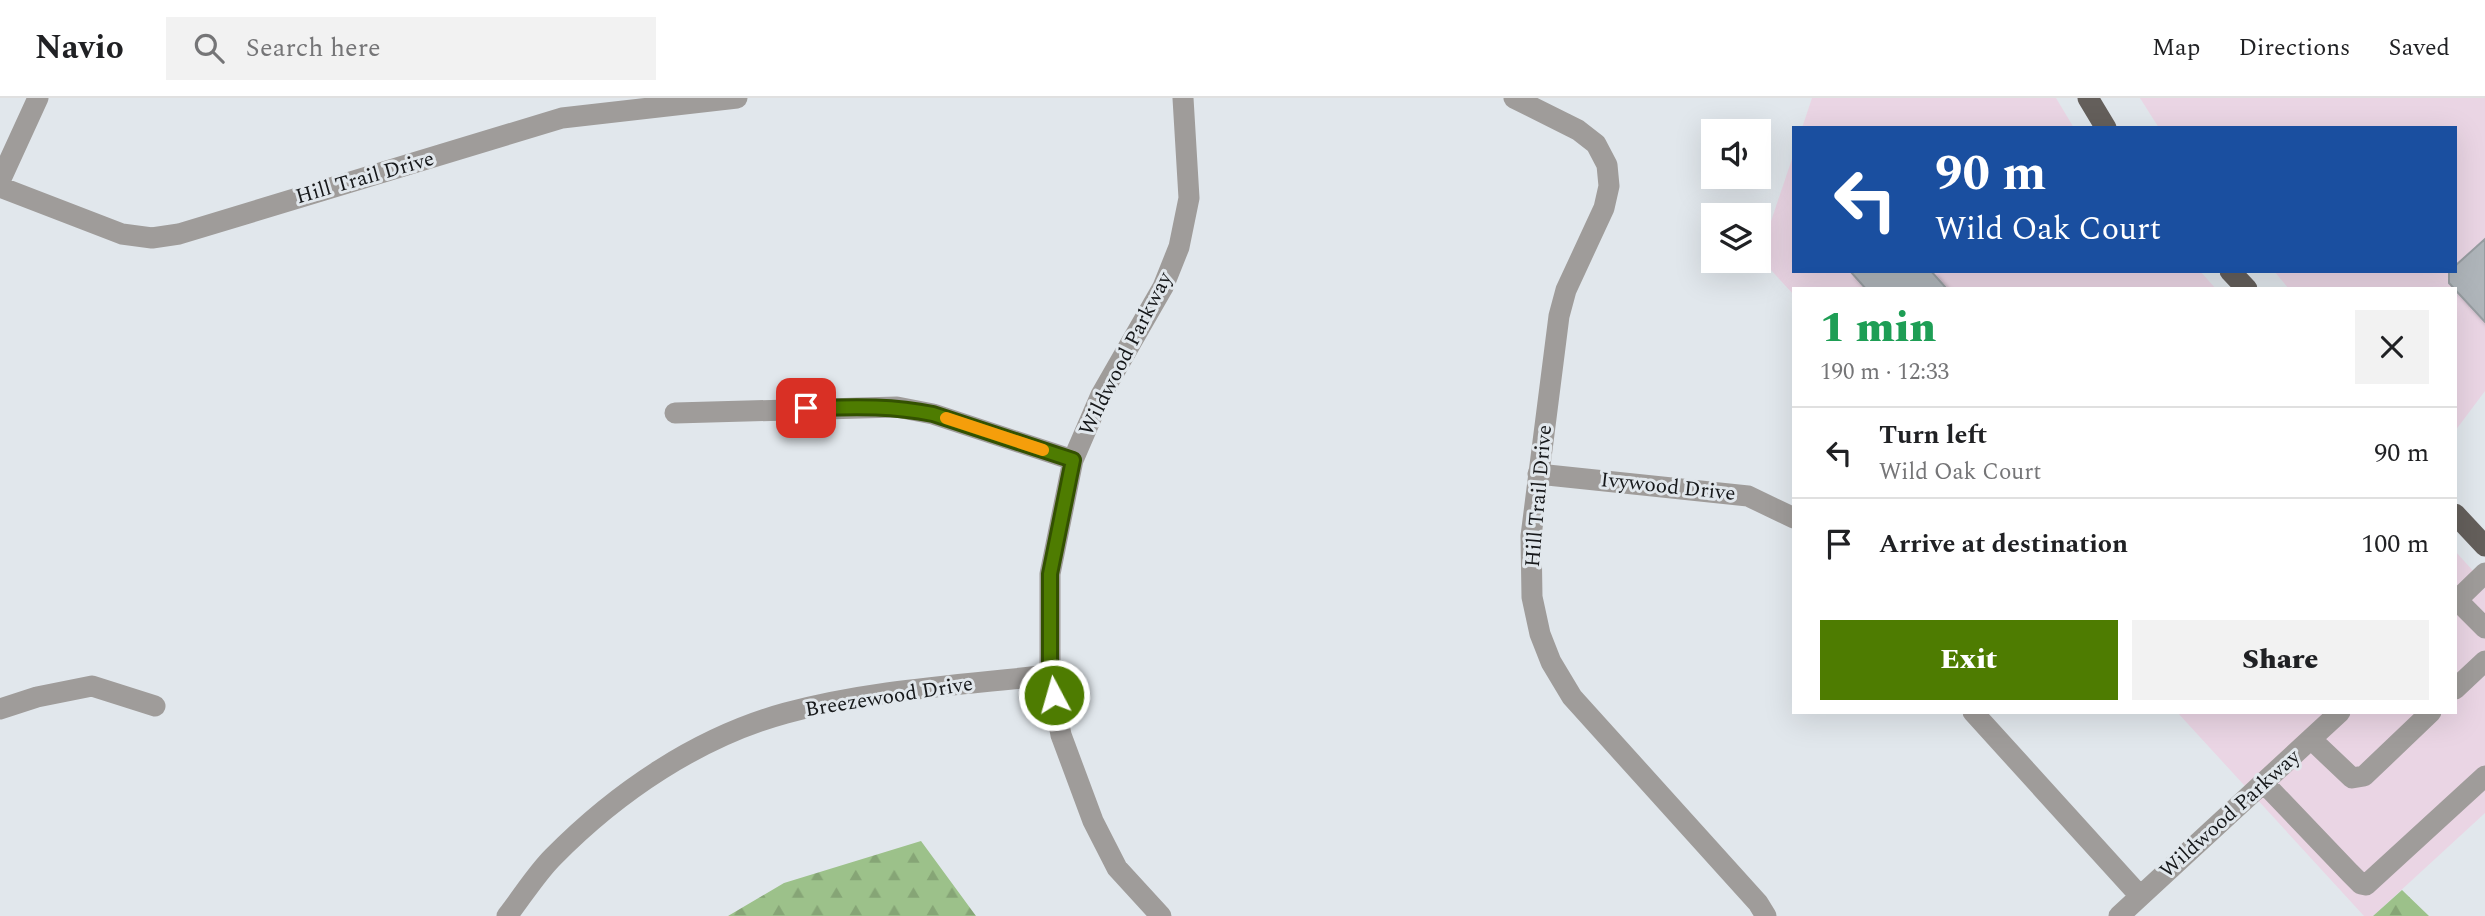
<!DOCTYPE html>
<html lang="en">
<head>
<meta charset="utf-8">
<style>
	:root { --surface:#fff; --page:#f2f2f2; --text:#202124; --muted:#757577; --line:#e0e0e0; --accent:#4e7c01 }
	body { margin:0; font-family:Spectral,serif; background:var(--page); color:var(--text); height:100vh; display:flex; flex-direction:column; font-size:26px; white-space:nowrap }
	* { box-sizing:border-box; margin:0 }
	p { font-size:23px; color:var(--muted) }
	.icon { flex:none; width:38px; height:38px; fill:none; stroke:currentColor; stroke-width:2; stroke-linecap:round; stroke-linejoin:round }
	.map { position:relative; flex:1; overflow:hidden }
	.drawer { position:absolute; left:1792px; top:189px; width:665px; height:427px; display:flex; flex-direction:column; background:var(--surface); border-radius:0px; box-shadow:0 7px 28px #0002 }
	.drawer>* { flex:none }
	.guide { position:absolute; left:1792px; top:28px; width:665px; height:147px; border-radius:0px; box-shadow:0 7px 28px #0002; background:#1a4fa0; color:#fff; overflow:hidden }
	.controls { position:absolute; left:1701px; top:21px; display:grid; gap:14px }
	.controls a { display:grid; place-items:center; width:70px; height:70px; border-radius:0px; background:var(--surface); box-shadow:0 7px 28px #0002; font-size:35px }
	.pin { position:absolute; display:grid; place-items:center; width:60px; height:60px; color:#fff; margin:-30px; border-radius:14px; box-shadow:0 4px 10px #0006 }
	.me { position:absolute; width:77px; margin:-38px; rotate:354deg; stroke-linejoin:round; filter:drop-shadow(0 0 5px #0008) }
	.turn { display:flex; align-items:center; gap:24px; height:147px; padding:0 28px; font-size:32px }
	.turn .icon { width:91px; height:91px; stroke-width:2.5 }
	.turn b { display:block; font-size:49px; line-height:60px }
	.round { display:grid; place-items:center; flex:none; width:74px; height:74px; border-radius:0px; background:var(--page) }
	.summary { display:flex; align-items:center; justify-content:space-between; height:119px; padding:0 28px }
	h1 { font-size:42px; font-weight:800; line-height:52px; color:#1e9e55 }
	.button { display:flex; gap:14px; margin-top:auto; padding:14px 28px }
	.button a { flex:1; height:80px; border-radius:0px; background:var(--accent); color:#fff; font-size:28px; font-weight:800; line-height:80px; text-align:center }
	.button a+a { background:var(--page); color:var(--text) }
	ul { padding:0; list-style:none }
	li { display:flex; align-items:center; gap:21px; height:91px; padding:0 28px; border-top:2px solid var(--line) }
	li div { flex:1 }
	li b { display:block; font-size:26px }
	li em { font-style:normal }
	header { display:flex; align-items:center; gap:42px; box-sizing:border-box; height:98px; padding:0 35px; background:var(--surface); border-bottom:2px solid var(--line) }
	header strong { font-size:33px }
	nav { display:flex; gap:38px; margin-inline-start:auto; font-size:24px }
	.search { width:490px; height:63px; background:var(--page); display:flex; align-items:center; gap:18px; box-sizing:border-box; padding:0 24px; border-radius:0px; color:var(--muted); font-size:26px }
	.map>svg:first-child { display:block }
	.commercial { fill:#ead5e4 }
	.forest { fill:url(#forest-firs) }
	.building { fill:#afb5ba; stroke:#979da1; stroke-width:2; filter:url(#shadow) }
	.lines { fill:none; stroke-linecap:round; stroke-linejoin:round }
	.minor { stroke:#9f9c9a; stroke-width:21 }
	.major { stroke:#645f5b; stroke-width:21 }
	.route-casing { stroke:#335101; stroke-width:18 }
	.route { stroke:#4e7c01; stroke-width:12 }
	.slow { stroke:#f59e0b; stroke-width:12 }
	.labels { text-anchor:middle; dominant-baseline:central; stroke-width:6; stroke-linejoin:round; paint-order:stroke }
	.street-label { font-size:21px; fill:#16181a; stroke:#e1e7ec }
</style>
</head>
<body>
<header>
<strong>Navio</strong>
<div class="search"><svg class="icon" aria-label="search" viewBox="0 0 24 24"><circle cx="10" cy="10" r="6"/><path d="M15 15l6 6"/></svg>Search here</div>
<nav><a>Map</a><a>Directions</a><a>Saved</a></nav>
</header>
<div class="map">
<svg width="2485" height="818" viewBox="0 0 2485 818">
	<defs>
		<pattern id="forest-firs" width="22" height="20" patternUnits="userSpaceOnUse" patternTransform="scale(1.75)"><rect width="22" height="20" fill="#9cc18a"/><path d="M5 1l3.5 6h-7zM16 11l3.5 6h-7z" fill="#86a576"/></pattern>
		<filter id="shadow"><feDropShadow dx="6" dy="6" stdDeviation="2" flood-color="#0004"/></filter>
	</defs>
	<rect width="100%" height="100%" fill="#e1e7ec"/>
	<path class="commercial" d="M1812 0H2056L2074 30H1802Z
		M2140 0H2485V293L2455 333V191H2289L2274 173H2455V30H2159Z
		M1794 55V173H2200L2216 191H1794V197L1759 159Z
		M2455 453 2485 486V715L2373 818H2364L2177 614H2455Z"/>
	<path class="forest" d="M921 743 976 818H728L784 785Z
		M2402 792 2429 818H2373Z"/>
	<path class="building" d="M2485 141V224L2449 185V174L2455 173V168Z
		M1850 173H1931L1947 191H1866Z"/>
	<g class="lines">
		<path class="minor" d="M1514 0 1578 32 1596 46 1607 67 1609 88 1604 110 1566 192 1559 218 1531 438 1532 499 1540 536 1551 564 1572 599 1758 805 1766 818
			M0 83 38 0
			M0 89 122 136 152 140 179 136 562 20 737 0
			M675 315 897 309 933 316 1073 362
			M1538 376 1748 398 1794 420
			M2457 502 2485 530
			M2455 504 2485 475
			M2455 591 2485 563
			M0 611 37 599 92 588 155 608
			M1973 614 2140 798
			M2311 641 2352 680 2364 678 2431 614
			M2264 685 2350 775 2361 786 2366 787 2485 678
			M507 818C522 799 536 776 553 759 617 694 698 639 786 615 871 592 962 587 1050 577
			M1161 818 1117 770 1093 723 1061 637 1050 577V476L1073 362 1101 297 1163 189 1179 149 1189 100 1183 0
			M2119 818 2340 614"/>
		<path class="major" d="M2088 0 2106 30
			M2230 173 2247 191
			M2455 416 2485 448"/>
	</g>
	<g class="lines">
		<defs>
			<path id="route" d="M806 310C851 309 889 307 933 316L1073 362 1050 476V577L1054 597"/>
		</defs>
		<use href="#route" class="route-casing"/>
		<use href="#route" class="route"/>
		<path class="slow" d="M946 320 1043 352"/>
	</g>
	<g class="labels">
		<g class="street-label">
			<text transform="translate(365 80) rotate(-16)">Hill Trail Drive</text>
			<text transform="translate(1126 256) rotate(-63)">Wildwood Parkway</text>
			<text transform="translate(1668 389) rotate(6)">Ivywood Drive</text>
			<text transform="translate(1539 398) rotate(-85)">Hill Trail Drive</text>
			<text transform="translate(889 599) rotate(-9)">Breezewood Drive</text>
			<text transform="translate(2230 716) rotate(-42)">Wildwood Parkway</text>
		</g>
	</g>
</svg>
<div class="controls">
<a><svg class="icon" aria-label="sound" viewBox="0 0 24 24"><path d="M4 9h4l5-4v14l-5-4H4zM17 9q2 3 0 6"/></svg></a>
<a><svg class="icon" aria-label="layers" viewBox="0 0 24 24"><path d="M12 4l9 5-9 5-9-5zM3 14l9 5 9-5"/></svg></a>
</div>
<div class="pin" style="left:806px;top:310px;background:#d93025"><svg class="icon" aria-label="arrive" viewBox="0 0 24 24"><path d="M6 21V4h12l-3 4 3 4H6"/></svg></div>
<svg class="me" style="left:1054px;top:597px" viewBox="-20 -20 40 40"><circle r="17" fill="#4e7c01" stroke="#fff" stroke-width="3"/><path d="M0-11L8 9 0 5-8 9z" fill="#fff"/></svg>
<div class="guide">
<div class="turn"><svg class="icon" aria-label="left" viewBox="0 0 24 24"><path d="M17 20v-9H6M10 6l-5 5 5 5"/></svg><div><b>90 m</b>Wild Oak Court</div></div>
</div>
<section class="drawer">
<div class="summary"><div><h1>1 min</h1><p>190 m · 12:33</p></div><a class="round"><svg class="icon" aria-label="close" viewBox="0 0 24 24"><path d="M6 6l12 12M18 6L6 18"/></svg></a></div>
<ul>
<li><svg class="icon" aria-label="left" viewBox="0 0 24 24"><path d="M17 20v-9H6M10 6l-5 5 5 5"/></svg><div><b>Turn left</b><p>Wild Oak Court</p></div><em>90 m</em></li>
<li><svg class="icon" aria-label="arrive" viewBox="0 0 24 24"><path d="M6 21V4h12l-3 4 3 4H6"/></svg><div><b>Arrive at destination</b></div><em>100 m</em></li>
</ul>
<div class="button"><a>Exit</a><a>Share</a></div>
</section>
</div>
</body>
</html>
